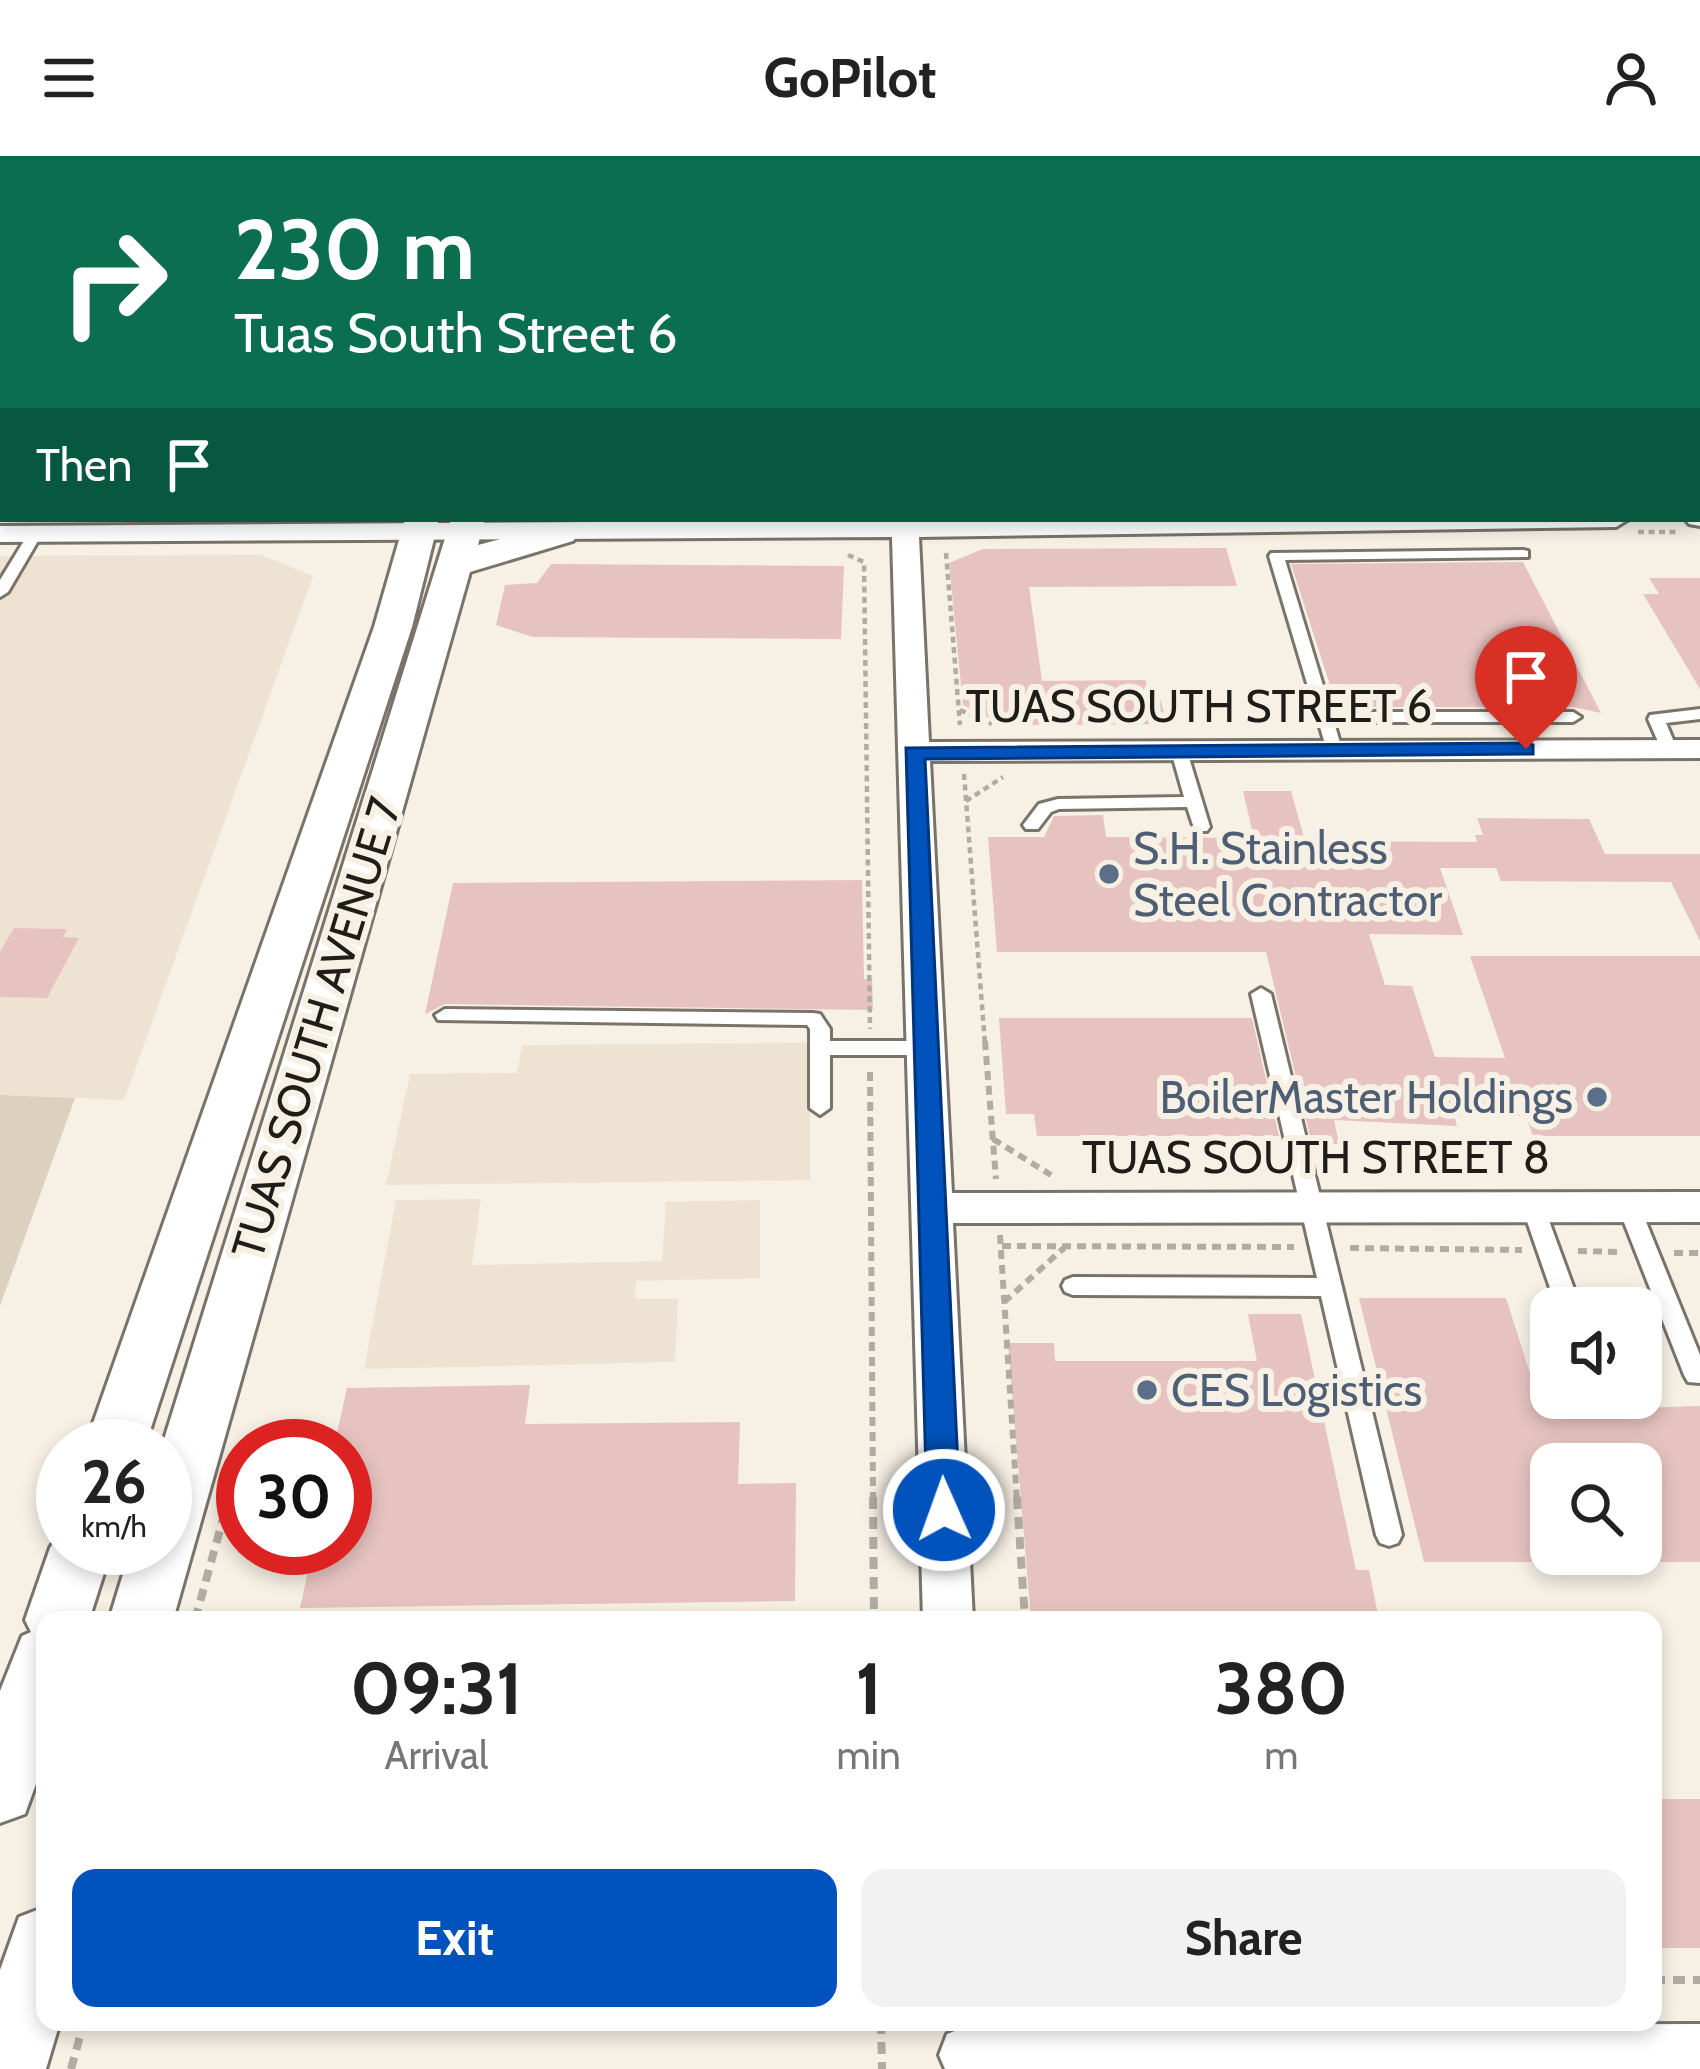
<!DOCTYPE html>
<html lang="en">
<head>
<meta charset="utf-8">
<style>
	:root { --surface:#fff; --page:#f2f2f2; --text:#222; --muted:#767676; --accent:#0052bc }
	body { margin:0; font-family:Cabin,sans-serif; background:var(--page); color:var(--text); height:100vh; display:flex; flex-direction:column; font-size:45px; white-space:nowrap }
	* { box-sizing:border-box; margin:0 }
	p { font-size:39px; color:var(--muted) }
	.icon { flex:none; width:66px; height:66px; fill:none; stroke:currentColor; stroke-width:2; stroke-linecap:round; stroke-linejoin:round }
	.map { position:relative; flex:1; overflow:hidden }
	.details { position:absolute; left:36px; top:1455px; width:1626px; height:420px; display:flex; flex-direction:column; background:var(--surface); border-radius:24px; box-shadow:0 6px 18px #0003 }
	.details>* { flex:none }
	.banner { position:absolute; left:0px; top:0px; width:1701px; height:366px; box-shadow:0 6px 18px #0003; background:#0b6e4f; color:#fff; overflow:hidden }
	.controls { position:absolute; left:1530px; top:1131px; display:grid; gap:24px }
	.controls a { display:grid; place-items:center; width:132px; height:132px; border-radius:24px; background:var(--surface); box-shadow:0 6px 18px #0003; font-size:60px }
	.speed { position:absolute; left:36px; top:1263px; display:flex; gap:24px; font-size:60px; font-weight:700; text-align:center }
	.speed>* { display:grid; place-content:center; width:156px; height:156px; border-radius:50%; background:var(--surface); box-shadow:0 6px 18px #0003; line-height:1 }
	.speed small { font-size:30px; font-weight:400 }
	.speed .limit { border:18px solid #d22; background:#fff; color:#111 }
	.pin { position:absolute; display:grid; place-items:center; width:102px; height:102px; color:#fff; margin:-123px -51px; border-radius:50% 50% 50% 0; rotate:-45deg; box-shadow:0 0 12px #0007 }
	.pin .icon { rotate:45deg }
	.me { position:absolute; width:132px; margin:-66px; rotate:358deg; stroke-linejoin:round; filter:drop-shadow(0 0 9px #0008) }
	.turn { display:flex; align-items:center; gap:42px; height:252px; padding:0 36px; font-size:54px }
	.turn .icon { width:156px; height:156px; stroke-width:2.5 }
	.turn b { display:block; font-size:84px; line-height:102px }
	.then { display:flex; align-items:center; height:114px; padding:0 36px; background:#0003; gap:24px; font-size:45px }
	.eta { display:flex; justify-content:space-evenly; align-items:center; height:204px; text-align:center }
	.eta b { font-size:72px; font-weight:700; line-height:84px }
	.button { display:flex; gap:24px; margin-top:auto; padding:24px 36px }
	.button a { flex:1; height:138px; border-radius:24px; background:var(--accent); color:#fff; font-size:48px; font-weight:700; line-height:138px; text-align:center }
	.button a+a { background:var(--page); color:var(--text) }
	header { display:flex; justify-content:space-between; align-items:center; height:156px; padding:0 36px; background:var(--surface); font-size:54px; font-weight:700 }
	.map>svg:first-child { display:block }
	.built { fill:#eee3d2 }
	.green { fill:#dcd0be }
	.building { fill:#e6c3c0 }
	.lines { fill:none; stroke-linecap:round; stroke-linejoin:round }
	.service-casing { stroke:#79736a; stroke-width:6 }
	.minor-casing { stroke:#79736a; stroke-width:6 }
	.tertiary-casing { stroke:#79736a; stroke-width:6 }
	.path-far2 { stroke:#b1aca3; stroke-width:4.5; stroke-dasharray:6 4.5; stroke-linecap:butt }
	.path-far1 { stroke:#b1aca3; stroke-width:6; stroke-dasharray:9 6; stroke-linecap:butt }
	.path { stroke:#b1aca3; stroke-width:8; stroke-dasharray:12 8; stroke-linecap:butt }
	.service { fill:#fff; fill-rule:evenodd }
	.minor { fill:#fff; fill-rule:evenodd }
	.tertiary { fill:#fff; fill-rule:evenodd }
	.route { fill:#0052bc; stroke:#00357a; stroke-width:3 }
	.service-dot { fill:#5c6f8a; stroke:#f7f0e5; stroke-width:4.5 }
	.labels { text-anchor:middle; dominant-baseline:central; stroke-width:12; stroke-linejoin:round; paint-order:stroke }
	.street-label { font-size:45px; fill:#1f1d19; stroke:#f7f0e5 }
	.service-label { font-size:45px; fill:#4e5e75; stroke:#f7f0e5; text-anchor:start }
</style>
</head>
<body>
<header><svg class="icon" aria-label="menu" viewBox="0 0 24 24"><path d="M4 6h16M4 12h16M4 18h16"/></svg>GoPilot<svg class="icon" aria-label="person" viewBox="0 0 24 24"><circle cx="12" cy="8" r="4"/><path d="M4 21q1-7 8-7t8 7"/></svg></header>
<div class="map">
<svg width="1700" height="1913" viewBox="0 0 1700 1913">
	<rect width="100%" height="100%" fill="#f7f0e5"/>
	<path class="built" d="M0 0H464L3 3 0 323Z
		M261 399 313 420 124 944 0 939V400Z
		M810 887V1024L386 1029 410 918 517 917 522 889Z
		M481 1043 472 1109 662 1105 666 1046 760 1044V1122L636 1125 635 1143H678L675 1206 364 1213 396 1044Z"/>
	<path class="green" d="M586 0H1700V322L1698 3Z
		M0 939 75 942 0 1150Z"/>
	<path class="building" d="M1226 392 1237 430 1029 431 1042 525 1145 524 1147 530H1157L1167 568 1003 569 963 549 949 407 983 393Z
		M1523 406 1601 557 1573 551H1337L1291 408Z
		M551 408 844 410 841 483 532 481 496 469 505 429 537 427Z
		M1649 422H1700V533L1643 438H1659Z
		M1243 635H1291L1305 685 1477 686 1475 679H1483L1477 662 1589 663 1605 698H1700V785L1671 726 1501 725 1496 712H1440L1463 779 1369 778 1385 829 1412 830 1435 901 1505 902 1470 800H1700V980H1533L1526 960H1454L1457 970 1334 964 1339 988H1312L1266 796H997L988 681H1044L1054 660 1103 659 1106 681 1254 682Z
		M862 724 864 823H872L873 854 445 848 425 858 453 727Z
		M14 772 67 773 63 781 79 782 47 842 0 841V796Z
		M999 862H1252L1279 980H1037L1034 958H1006Z
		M1359 1142H1506L1542 1255 1700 1250V1406H1641V1308H1551V1406H1424Z
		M1248 1158H1301L1356 1414H1369L1379 1464H1031L1008 1187H1054L1055 1205H1257Z
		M530 1229 525 1268 740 1266 738 1328 796 1327 795 1445 300 1452 313 1392H345V1290H334L347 1232Z
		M1653 1643H1700V1792H1653Z"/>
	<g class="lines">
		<defs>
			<path id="service" d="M379 0H389L388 3H378Z
				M1324 0H1334L1336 3H1326Z
				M1423 0H1588L1583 3H1418Z
				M1677 0H1689L1691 3H1679Z
				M1698 12H1700V20H1698Z
				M1698 40H1700V46H1698Z
				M0 88H3V94H0Z
				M1698 115H1700V124H1698Z
				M1698 143H1700V151H1698Z
				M1698 222 1700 223V232L1698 231Z
				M1698 290H1700V298H1698Z
				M30 375 42 378 8 436 0 441V424Z
				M1523 394 1528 395V401L1285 404 1331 556H1573L1581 561 1573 566H1334L1342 594 1340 598H1328L1269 400 1271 397Z
				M1700 553V563L1666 567 1677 593 1669 598 1663 597 1648 563 1650 559Z
				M1179 590 1187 595 1210 671 1207 675H1195L1187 651 1059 653 1051 656 1038 673H1026L1023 669 1039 648 1058 643 1184 641 1171 595Z
				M1261 832 1271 838 1402 1379 1398 1387 1389 1390 1380 1387 1376 1379 1321 1140 1073 1139 1065 1136 1062 1130 1065 1124 1073 1121 1317 1122 1251 838Z
				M445 853 813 857 820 858 830 873V885H926L936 892 926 899H830V952L820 959 810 952V873L807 869 438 864 435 859Z
				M1533 1043 1541 1045 1544 1051 1581 1152H1557L1522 1051 1525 1045Z
				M1629 1043 1637 1045 1640 1051 1700 1199V1227L1688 1226 1684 1219 1618 1051 1621 1045Z"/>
			<path id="minor" d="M1700 354V370L1689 368 1685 363H1698Z
				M1050 363H1629L1616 371 919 381 929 586 1700 584V602L930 605 952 1037 1700 1036V1066L953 1067 973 1464H923L892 381 0 386V370Z
				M1700 1868V1913H945L939 1899 947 1878 968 1870Z"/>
			<path id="tertiary" d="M508 0H534L507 3Z
				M405 363H439L412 471 145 1290H85L374 471Z
				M451 363H485L478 389 561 367 579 378 573 385 470 416 173 1464H109L131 1392H165L162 1290Z
				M63 1372V1392H112L89 1464H45V1603L25 1658 0 1667V1535L22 1480 31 1476 25 1464 50 1392Z
				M45 1751V1866H60L46 1913H0V1814L19 1761Z"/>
		</defs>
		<use href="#service" class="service-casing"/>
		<use href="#minor" class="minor-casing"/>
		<use href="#tertiary" class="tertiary-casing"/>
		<path class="path-far2" d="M1638 376H1678
			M946 397 960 569
			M848 399 864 406 870 873
			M960 554 992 568
			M964 618 985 888
			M966 645 1003 621"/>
		<path class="path-far1" d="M985 885 996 1023
			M870 916 873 1344
			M993 983 1051 1019
			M1000 1079 1017 1344
			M1002 1090 1294 1091
			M1350 1092 1522 1094
			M1578 1095 1618 1096
			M1674 1097H1700
			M1004 1146 1064 1092
			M228 1344 237 1311"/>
		<path class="path" d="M873 1341 874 1464
			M1017 1341 1025 1464
			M195 1464 229 1341
			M1653 1824H1700
			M881 1866 882 1913
			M71 1913 84 1866"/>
		<use href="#service" class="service"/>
		<use href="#minor" class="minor"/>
		<use href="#tertiary" class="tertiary"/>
	</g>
	<path class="route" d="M1526 587 1533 589V598L925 603 960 1354 955 1363H932L927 1354 906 592Z"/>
	<g class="service-dot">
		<circle cx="1109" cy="718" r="12"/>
		<circle cx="1597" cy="941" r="12"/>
		<circle cx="1147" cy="1234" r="12"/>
	</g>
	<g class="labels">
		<g class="street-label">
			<text x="1199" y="550">TUAS SOUTH STREET 6</text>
			<text transform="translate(316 872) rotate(-73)">TUAS SOUTH AVENUE 7</text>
			<text x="1316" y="1001">TUAS SOUTH STREET 8</text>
		</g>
		<g class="service-label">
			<text x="1133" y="692">S.H. Stainless<tspan x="1133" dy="52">Steel Contractor</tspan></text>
			<text x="1573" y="941" text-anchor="end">BoilerMaster Holdings</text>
			<text x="1171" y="1234">CES Logistics</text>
		</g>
	</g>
</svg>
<div class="controls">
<a><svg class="icon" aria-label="sound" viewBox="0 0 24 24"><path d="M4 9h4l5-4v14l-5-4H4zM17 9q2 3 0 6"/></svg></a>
<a><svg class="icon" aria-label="search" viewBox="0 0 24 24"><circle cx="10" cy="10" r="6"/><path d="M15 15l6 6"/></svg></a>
</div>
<div class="speed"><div>26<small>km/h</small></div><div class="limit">30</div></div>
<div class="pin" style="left:1526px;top:593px;background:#d93025"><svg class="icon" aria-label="arrive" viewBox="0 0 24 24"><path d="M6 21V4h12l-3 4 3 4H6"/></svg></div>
<svg class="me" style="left:944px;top:1354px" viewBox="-20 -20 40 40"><circle r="17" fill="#0052bc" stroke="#fff" stroke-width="3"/><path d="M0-11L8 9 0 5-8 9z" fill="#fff"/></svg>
<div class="banner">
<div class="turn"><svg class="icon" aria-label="right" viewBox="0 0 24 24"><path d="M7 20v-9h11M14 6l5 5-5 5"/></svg><div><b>230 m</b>Tuas South Street 6</div></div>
<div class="then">Then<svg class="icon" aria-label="arrive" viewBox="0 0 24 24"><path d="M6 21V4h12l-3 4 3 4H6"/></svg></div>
</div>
<section class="details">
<div class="eta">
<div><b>09:31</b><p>Arrival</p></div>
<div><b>1</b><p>min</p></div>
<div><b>380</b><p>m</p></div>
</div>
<div class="button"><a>Exit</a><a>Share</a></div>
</section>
</div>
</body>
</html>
